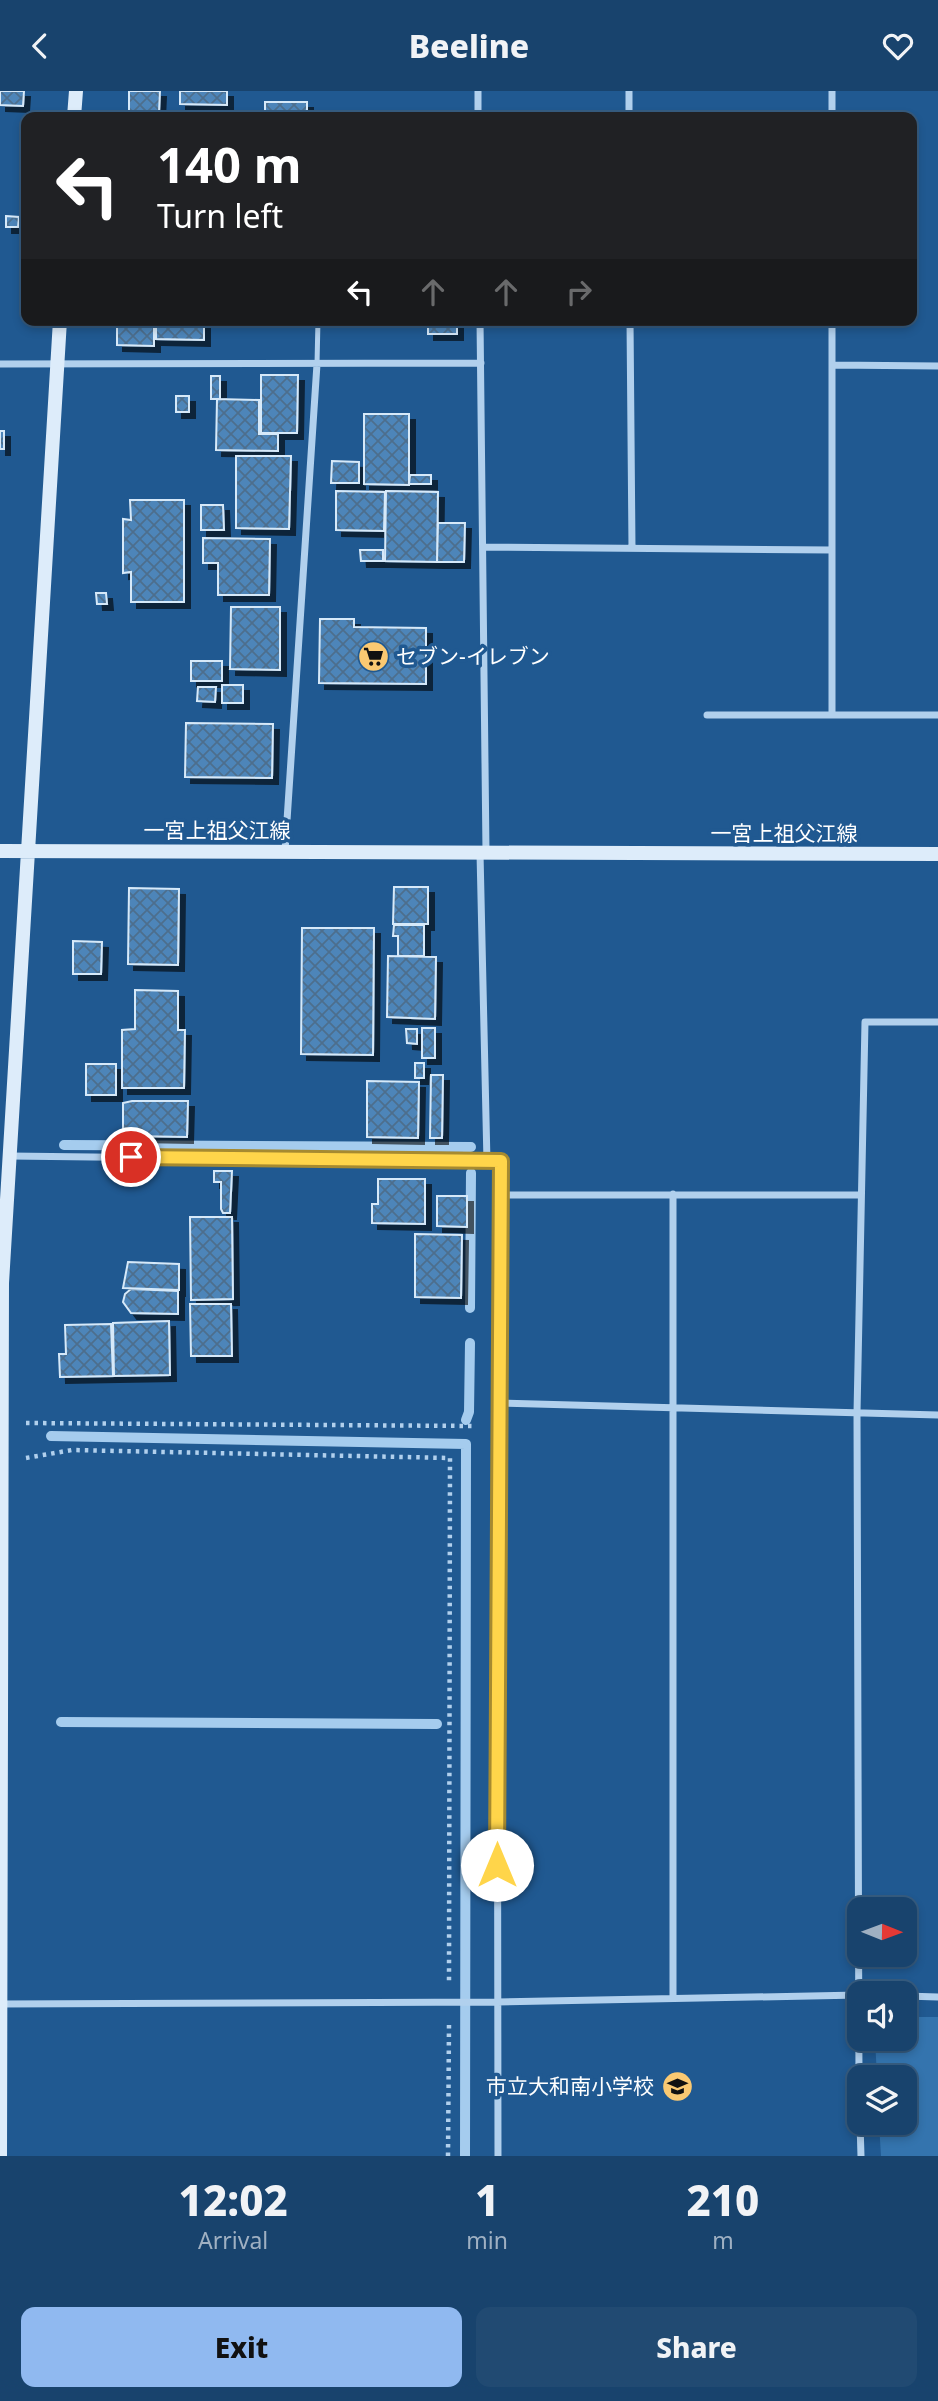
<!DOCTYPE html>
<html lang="en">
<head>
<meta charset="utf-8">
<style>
	:root { --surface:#18436d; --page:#214a72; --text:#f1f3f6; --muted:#9fb0c2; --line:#365c80; --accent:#90b9f0 }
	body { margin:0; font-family:"Noto Sans","Noto Sans JP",sans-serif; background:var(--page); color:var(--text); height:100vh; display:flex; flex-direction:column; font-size:26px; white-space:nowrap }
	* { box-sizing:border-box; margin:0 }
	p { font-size:23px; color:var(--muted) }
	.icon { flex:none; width:38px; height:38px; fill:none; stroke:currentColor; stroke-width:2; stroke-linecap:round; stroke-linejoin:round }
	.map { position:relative; height:2065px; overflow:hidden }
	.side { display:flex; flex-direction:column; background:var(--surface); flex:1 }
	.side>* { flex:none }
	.guide { position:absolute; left:21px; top:21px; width:896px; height:214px; border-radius:14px; box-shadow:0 4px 10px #0003,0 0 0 2px var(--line); background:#202124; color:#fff; overflow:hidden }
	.needle { width:46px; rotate:91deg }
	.controls { position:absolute; left:847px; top:1806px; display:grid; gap:14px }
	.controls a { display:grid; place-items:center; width:70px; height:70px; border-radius:14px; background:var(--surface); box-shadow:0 4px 10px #0003,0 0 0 2px var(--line); font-size:35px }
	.pin { position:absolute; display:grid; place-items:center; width:60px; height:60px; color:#fff; margin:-30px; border:4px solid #fff; border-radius:50%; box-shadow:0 2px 7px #0007 }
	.me { position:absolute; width:77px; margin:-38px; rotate:0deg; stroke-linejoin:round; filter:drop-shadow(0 0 5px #0008) }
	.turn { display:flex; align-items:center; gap:24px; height:147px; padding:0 21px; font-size:32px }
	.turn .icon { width:91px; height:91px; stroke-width:2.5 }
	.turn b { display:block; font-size:49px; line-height:60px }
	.lanes { display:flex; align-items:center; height:66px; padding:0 21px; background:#0003; justify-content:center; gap:35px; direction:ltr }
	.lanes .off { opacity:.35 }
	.eta { display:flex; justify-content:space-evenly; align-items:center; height:119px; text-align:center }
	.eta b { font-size:42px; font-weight:800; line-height:49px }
	.cta { display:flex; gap:14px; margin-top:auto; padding:14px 21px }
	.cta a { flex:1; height:80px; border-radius:14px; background:var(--accent); color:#111; font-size:28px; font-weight:800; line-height:80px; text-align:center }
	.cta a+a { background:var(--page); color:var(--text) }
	header { display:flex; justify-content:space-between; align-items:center; height:91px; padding:0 21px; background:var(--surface); font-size:32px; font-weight:800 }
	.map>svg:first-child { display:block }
	.green { fill:#3474ae }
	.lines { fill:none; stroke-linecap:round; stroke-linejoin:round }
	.stream { stroke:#a5ccee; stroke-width:10 }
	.building { fill:url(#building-cross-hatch); stroke:#d6e9f9; stroke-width:2; filter:url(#shadow) }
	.path { stroke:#b1d0ed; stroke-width:4.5; stroke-dasharray:3.5 5; stroke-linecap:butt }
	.lane { stroke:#b1d0ed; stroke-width:5 }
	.street { stroke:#b1d0ed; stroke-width:7 }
	.secondary { stroke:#ddecfa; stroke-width:14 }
	.route-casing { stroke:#a68a30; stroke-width:18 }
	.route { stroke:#ffd54a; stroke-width:12 }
	.labels { text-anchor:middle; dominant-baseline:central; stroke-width:7; stroke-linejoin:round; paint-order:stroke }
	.poi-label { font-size:21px; fill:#fff; stroke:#205991; text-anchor:start }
	.street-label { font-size:21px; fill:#fff; stroke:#205991 }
</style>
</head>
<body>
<header><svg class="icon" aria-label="back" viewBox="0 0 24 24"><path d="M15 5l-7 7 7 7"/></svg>Beeline<svg class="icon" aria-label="heart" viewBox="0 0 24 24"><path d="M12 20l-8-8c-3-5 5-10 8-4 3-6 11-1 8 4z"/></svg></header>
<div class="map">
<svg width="938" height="2065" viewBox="0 0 938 2065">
	<defs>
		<pattern id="building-cross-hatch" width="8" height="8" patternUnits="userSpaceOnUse" patternTransform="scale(1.75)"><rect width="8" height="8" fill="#4d85b9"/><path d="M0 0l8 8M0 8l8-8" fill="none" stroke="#4d6e8d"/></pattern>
		<filter id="shadow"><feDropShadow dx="6" dy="6" stdDeviation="0" flood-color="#0009"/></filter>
	</defs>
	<rect width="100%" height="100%" fill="#205991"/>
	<path class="green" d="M905 1926H938V2065H881L879 2032H905V1986H877L875 1948H905Z"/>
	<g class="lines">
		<path class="stream" d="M64 1054 471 1056
			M470 1217 471 1082
			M466 1329 469 1321 470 1252
			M51 1345 466 1353 465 2065
			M61 1631 437 1633"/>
	</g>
	<path class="building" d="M0 0H24L23 15 0 14Z
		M129 0H160L159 21 129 20Z
		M180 0H227V14L180 13Z
		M265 11H307V26H265Z
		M138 24H164V26H138Z
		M6 125 19 126 18 136H6Z
		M117 229H154V255L117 254Z
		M156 229H204V249L156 248Z
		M428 229H457V243H428Z
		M261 284H298L297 342H261Z
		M211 285H220V308H211Z
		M176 305H189V321H176Z
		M217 308 259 309V343H278V360L216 359Z
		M364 323H409V394L364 393Z
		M0 340H4V358H0Z
		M236 365H291L289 438 236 437Z
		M332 370 359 371V392H331Z
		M410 384H431V393H409Z
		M336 400 385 401 384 440 336 439Z
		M386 400 438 401 437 471 385 470Z
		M130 409H184V511H131V481L123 482V428L131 429Z
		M201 414H223L224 439H201Z
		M438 432H465L464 471H437Z
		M203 447 270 448 269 504H218V472H203Z
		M360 459H383V470H361Z
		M96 502H106L107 513H97Z
		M231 516H280V579L230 578Z
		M320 528H354V536L426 537V593L319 592Z
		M191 570H222V590H191Z
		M222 594H243V612H222Z
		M198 596H216L215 611 197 610Z
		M186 632 273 633 272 687 185 686Z
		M394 796H428V833H393Z
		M129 797 179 798 178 874 128 873Z
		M394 834H424V865H398V845H393Z
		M302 837H374L373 964 301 963Z
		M73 850 102 851 101 883H73Z
		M388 865 436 866 435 928 387 926Z
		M135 899 178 900V939H185L184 997H122V939L135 938Z
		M422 937H435V967H422Z
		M406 938H417V953L407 952Z
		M415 972H424V987H415Z
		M86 973H116V1004H86Z
		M431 984H443L442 1047H430Z
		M367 990 419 991 418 1047 367 1046Z
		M132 1010H188L187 1046 131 1045 132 1041H123V1012Z
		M214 1080H232L230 1122H223L221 1118V1091H214Z
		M378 1088H425V1133L372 1132V1113H378Z
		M437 1105H467V1136L437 1135Z
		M190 1126H232L233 1208 191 1209Z
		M415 1143 462 1144 461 1207 415 1206Z
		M128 1171 179 1173V1199L123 1197Z
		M131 1198 178 1200V1223L131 1222 123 1211 125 1203Z
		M190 1213H231L232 1265H191Z
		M169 1230 170 1284 114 1285 113 1232Z
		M111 1233 113 1285 60 1286 59 1263H66L65 1234Z"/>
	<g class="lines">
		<path class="path" d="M26 1332 476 1335
			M26 1367 72 1359 450 1367 449 1893
			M448 2065 449 1933"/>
		<path class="lane" d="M317 273 318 229"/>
		<path class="street" d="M478 0V26
			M629 0V26
			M832 26V0
			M480 229 486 761
			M630 229 632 457
			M832 229V624
			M0 273 481 272
			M832 274 938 275
			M483 456 832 459
			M707 624H938
			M285 760 317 273
			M480 762 487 1071 501 1070 497 1312 498 2065
			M10 1065 487 1071
			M500 1104H861
			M497 1312 938 1324
			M905 1905 938 1906
			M673 1907V1103
			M0 1913 497 1911 859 1904
			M859 1994 857 1322 865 931H938
			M860 2032 861 2065"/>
		<path class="secondary" d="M74 26 76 0
			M0 760 938 763
			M0 2065 2 1192 60 229"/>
	</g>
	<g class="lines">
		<defs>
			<path id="route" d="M131 1066 501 1070 497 1774"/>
		</defs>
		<use href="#route" class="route-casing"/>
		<use href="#route" class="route"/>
	</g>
	<defs>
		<symbol id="supermarket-disc" viewBox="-11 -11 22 22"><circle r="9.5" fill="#fac972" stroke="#205991"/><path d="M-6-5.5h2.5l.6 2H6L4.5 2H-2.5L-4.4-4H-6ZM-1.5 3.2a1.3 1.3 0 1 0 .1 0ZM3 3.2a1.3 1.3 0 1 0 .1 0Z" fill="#111"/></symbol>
		<symbol id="school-disc" viewBox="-11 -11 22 22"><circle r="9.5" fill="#fac972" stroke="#205991"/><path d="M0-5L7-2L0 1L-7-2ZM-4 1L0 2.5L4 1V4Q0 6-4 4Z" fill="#111"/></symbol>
	</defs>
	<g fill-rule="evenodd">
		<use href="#supermarket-disc" x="356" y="548" width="35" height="35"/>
		<use href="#school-disc" x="660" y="1978" width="35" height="35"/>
	</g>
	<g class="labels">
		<g class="poi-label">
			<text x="396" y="565">セブン-イレブン</text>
			<text x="654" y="1995" text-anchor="end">市立大和南小学校</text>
		</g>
		<g class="street-label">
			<text x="217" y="739">一宮上祖父江線</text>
			<text x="784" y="742">一宮上祖父江線</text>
		</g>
	</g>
</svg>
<div class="controls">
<a><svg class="needle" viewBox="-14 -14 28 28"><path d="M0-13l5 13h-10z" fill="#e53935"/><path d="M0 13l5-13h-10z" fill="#9fb0c2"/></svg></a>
<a><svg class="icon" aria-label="sound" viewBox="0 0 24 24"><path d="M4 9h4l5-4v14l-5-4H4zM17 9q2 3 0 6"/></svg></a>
<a><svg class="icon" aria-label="layers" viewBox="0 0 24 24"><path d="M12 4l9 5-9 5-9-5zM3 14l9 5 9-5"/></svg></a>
</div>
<div class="pin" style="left:131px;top:1066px;background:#d93025"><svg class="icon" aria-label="arrive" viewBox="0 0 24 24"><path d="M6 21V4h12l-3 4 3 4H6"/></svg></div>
<svg class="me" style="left:497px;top:1774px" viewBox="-20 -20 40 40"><circle r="19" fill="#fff"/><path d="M0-13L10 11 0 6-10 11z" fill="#ffd54a"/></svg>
<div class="guide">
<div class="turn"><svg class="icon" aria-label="left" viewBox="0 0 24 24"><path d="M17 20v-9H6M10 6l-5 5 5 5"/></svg><div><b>140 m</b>Turn left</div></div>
<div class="lanes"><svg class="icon" aria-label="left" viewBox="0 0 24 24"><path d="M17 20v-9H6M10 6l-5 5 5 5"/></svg><svg class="icon off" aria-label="ahead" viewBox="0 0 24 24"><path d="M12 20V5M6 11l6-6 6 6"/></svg><svg class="icon off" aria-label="ahead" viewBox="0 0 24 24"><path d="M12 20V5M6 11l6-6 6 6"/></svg><svg class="icon off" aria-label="right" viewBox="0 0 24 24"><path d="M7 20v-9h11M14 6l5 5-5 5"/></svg></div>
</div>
</div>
<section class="side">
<div class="eta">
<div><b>12:02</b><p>Arrival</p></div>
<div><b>1</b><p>min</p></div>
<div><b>210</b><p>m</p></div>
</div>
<div class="cta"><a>Exit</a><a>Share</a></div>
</section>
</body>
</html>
